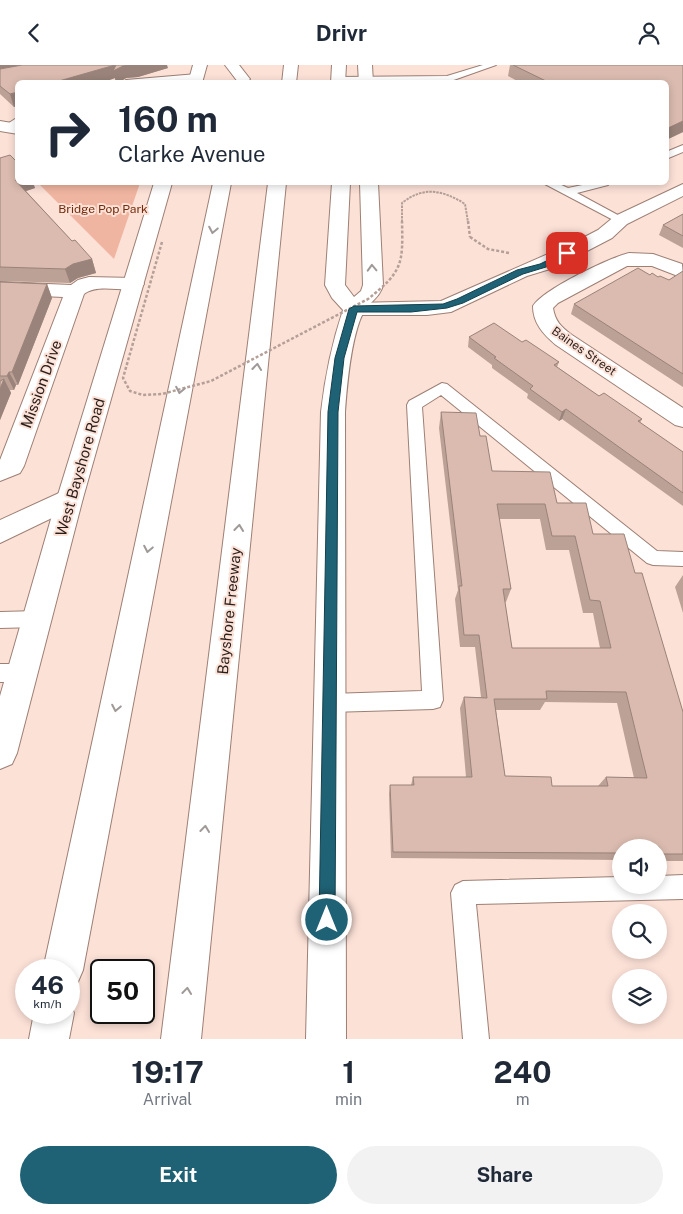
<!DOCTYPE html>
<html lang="en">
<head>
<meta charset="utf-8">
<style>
	:root { --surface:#fff; --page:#f2f2f3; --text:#1f2937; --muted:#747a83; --accent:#1f6275 }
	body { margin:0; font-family:"Public Sans",sans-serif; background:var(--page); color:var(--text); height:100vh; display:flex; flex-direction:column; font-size:19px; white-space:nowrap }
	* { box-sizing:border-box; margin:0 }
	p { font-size:16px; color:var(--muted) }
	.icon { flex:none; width:28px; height:28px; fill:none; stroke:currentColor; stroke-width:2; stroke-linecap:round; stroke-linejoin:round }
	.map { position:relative; height:974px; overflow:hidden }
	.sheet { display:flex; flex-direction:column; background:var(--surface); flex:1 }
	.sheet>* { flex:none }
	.top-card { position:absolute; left:15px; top:15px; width:654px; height:105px; border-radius:8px; box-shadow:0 2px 8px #0003; background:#fff; color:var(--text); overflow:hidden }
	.controls { position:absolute; left:612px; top:774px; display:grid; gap:10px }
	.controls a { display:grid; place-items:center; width:55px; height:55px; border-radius:50%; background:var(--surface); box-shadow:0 2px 8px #0003; font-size:25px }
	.speed { position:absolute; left:15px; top:894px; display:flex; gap:10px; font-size:25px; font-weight:700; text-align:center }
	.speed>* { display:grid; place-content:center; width:65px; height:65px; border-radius:50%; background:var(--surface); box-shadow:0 2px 8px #0003; line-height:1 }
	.speed small { font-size:12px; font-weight:400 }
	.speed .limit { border:2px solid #111; border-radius:8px; background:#fff; color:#111 }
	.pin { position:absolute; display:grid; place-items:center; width:42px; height:42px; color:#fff; margin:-21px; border-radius:10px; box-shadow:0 2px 8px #0006 }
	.me { position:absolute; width:55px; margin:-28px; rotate:0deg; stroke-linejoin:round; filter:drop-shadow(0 0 4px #0008) }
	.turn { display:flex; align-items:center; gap:18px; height:105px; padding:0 20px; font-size:22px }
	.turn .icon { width:65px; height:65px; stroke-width:2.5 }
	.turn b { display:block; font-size:35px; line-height:42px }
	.eta { display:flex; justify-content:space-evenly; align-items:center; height:85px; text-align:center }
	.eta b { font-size:30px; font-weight:700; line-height:35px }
	.primary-button { display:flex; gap:10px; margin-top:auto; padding:10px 20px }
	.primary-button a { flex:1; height:58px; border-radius:30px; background:var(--accent); color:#fff; font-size:20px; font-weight:700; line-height:58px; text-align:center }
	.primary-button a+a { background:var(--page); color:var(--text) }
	header { display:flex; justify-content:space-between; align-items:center; height:65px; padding:0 20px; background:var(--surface); font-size:22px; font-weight:700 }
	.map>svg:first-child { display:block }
	.green { fill:#f0b5a0 }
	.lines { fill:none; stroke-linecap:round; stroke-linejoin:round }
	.service-casing { stroke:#9d7f74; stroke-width:2 }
	.minor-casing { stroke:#9d7f74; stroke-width:2 }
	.tertiary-casing { stroke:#9d7f74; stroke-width:2 }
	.secondary-casing { stroke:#9d7f74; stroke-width:2 }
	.motorway-casing { stroke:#9d7f74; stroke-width:2 }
	.path { stroke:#b59f97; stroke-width:2.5; stroke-dasharray:3 2; stroke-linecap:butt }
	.service { fill:#fff; fill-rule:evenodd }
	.minor { fill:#fff; fill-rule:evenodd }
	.tertiary { fill:#fff; fill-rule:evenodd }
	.secondary { fill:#fff; fill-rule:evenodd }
	.motorway { fill:#fff; fill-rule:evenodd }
	.path-bridge-far1 { stroke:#b59f97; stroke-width:2; stroke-dasharray:2.5 1; stroke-linecap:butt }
	.path-bridge { stroke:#b59f97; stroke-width:2.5; stroke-dasharray:3 2; stroke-linecap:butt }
	.wall { fill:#bca196; fill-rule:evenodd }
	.shaded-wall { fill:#99837a }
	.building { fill:#dbbbaf; stroke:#99837a; fill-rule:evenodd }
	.oneway { stroke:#9f9a98 }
	.route { fill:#1f6275; stroke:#14404c }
	.labels { text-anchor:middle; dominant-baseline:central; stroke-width:4; stroke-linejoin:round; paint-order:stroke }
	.far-park-label { font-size:12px; fill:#732b0c; stroke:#fce1d7 }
	.far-street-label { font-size:12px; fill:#2a1e1a; stroke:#fce1d7 }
	.street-label { font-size:15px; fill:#2a1e1a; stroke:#fce1d7 }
</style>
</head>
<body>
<header><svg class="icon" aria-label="back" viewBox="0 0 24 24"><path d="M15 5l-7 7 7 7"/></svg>Drivr<svg class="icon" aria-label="person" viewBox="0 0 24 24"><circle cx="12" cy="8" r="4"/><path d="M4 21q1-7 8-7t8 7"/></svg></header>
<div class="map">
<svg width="683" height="974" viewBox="0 0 683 974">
	<rect width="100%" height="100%" fill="#fce1d7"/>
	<path class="green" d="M38 118H140L114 194Z"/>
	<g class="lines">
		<defs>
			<path id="service" d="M483 0H496L448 17 337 18 333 15 338 12 447 11Z
				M197 9 202 12 200 14 165 18H122L126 15Z
				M18 52V61L14 64H6V60Z
				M683 80V87L666 94V87Z
				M543 118H557L568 123 592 118H609L608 120 577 128 627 155 621 159 617 157Z
				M442 318 447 319 657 486 683 487V501L653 500 647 498 441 330 422 342 443 635 440 642 433 644 330 647 323 645 320 638 323 631 330 629 422 626 407 340 409 336Z
				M38 546 45 548 47 554 45 560 38 562 0 563V547Z
				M0 599H23L30 602 33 608 30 614 23 617H0Z
				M683 810V834L476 839 489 974H463L451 828 455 820 463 816 621 812V820H659V811Z"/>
			<path id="minor" d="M0 56 18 59V69L0 66Z
				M683 119V131L627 159 612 173 587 186 550 204 527 211 451 247 427 250H354L347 249 344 244 347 239 354 238 441 236 573 178 598 165 615 151Z
				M629 188 653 189 682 199 683 213 652 201H627L558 238 553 243C555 256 561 262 572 270L683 343V362L675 360 556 280C543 269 533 258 533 241 544 224 609 193 629 188Z
				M89 212 134 213 141 215 144 219 141 223C123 228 99 218 84 229L24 401 20 408 0 416V395L63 232 0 229V217L71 220 78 215Z
				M70 423 79 426 83 433 79 440 0 478V455Z"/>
			<path id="tertiary" d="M193 0H207L202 18H188Z
				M154 118H172L83 433 17 688 12 699 0 704V631L57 433Z"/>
			<path id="secondary" d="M332 0H346L345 18H331Z
				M358 0H372L373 18H359Z
				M332 118H350L345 220 354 232 361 226 363 220 360 118H378L383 220C380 233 369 237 363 248 351 272 347 319 345 347L346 974H306L321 347C325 312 332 278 343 245L332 233 325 220Z"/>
			<path id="motorway" d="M225 0H239L250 14 246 18 238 17Z
				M284 0H298L296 18H282Z
				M213 118H231L83 905 77 919 69 922V905H43Z
				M268 118H286L201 974H161Z
				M69 935 74 948 69 974H29L34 948H69Z"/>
		</defs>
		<use href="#service" class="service-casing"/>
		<use href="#minor" class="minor-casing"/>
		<use href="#tertiary" class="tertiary-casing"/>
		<use href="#secondary" class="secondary-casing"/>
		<use href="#motorway" class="motorway-casing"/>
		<path class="path" d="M470 172 488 184 509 188"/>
		<use href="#service" class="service"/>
		<use href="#minor" class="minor"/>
		<use href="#tertiary" class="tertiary"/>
		<use href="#secondary" class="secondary"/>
		<use href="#motorway" class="motorway"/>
		<path class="path-bridge-far1" d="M402 157V138C423 121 443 125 465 139L468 157"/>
		<path class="path-bridge" d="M468 156 470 172
			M162 177 123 313 130 326 143 330 162 329 211 316 368 234C403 206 403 199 402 156"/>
	</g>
	<path class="wall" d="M0 0 168 3 138 12 126 13 118 18H116L115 13 101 18H18L14 42 0 29Z
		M510 0H683V67L666 75V18H521L508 11Z
		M0 93 18 118H33L35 123 26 126 72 176 92 194 96 208 78 213 70 218 0 216Z
		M683 149V183L659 170 663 160Z
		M683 206V322L571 249 574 239 650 210 669 215Z
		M0 217 47 219 52 233 18 320H16L14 325H10L11 328 0 355Z
		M469 272 522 277 559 297 557 302 599 331 642 354 640 358 683 387V441L562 354 559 356 527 333 528 329 492 303V300L468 282Z
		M441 347 480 371 492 406 557 438 593 469 635 508 683 647V796H659V782H621V795L391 793 389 729 390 720H411L413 712H466L460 643 464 632H481L475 582H460L455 534 458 525 439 363ZM499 454H540L546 485H569L583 548H593L600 583H512L505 537H506L511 524ZM545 637 617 638 634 713 606 712 598 721H552L505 711 496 645H540Z
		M683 510V548L675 522Z"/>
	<path class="shaded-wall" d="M0 0H37L0 8Z
		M115 0H167L168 3 138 12 126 13 118 18H116L115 13 101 18H52Z
		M18 27V41L14 42 10 29Z
		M683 56V67L666 75V64Z
		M18 114V118H33L35 123 20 128 15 115Z
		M92 194 96 208 78 213 70 218 65 204 73 199Z
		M47 219 52 233 18 320 12 307Z
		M9 307 16 320 14 325 7 311Z
		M4 314 11 328 0 355V324Z
		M566 344 562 354 559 356 562 347Z"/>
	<path class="building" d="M22 0H115L52 18H18V27L10 29 0 21V4Z
		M116 0H129L123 1 113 6Z
		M513 0H683V56L666 64V18H550Z
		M10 90 18 98V114L15 115 72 176 75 175 92 194 73 199 65 204 0 202V93Z
		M683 149V171L663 160Z
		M638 203 650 210 652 208 658 212 660 211 669 215 683 206V309L574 239Z
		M0 217 47 219 12 307H9L7 311H0Z
		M494 258 522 277 526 275 559 297 554 300 599 331 604 328 642 354 638 356 683 387V428L566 344 562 347 530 324 533 321 494 293 496 292 469 272Z
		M4 314 0 324V316Z
		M441 347 476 348 480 371H486L492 406 550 407 557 438H586L593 469H624L635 508H642L683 647V789H659V782H621V788L393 787 390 720H414L413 712H472L464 632 487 633 479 570H464L459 521H462ZM497 439H545L552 471H575L590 535 600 536 611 583H512L503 524H511ZM546 626 626 627 647 713 606 712 608 721H552L551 712 505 711 494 634H547Z"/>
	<defs><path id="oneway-chevron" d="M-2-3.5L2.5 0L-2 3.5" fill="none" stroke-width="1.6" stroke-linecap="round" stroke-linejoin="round" transform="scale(1.25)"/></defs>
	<g class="oneway">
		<use href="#oneway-chevron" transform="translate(213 165) rotate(101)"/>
		<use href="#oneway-chevron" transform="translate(372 203) rotate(-92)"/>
		<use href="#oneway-chevron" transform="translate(257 302) rotate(-84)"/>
		<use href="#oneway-chevron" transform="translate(180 325) rotate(101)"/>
		<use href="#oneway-chevron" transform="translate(239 463) rotate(-84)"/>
		<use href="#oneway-chevron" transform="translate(148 484) rotate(101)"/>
		<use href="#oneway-chevron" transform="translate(116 643) rotate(101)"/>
		<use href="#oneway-chevron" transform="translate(205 764) rotate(-84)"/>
		<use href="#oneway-chevron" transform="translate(187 926) rotate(-84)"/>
	</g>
	<path class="route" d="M567 186 571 188 570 190 546 202 523 209 463 238 447 243 411 247H357L344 293 338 347 335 855 333 861 327 863 321 861 319 855 328 347 335 293 349 244 354 241 443 239 457 234 517 205 540 199Z"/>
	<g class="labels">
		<g class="far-park-label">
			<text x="103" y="144">Bridge Pop Park</text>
		</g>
		<g class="far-street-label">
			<text transform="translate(584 286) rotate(35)">Baines Street</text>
		</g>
		<g class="street-label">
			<text transform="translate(41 319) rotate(-70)">Mission Drive</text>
			<text transform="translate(80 402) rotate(-74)">West Bayshore Road</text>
			<text transform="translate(229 546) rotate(-84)">Bayshore Freeway</text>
		</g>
	</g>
</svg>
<div class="controls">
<a><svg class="icon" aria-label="sound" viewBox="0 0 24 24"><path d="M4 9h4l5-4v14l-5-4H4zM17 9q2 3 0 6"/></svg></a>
<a><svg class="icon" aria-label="search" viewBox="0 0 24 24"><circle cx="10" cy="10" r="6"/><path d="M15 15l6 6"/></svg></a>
<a><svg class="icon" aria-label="layers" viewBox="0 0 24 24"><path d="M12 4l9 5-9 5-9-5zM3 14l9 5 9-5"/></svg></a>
</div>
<div class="speed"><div>46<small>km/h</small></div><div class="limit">50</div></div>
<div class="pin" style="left:567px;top:188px;background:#d93025"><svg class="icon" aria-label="arrive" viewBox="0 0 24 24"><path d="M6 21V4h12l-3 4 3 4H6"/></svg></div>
<svg class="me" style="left:327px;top:855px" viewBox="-20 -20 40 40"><circle r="17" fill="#1f6275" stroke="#fff" stroke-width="3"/><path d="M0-11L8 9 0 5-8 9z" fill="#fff"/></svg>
<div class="top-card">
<div class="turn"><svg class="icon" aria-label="right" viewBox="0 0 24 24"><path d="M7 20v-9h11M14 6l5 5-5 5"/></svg><div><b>160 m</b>Clarke Avenue</div></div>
</div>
</div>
<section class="sheet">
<div class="eta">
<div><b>19:17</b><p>Arrival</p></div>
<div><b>1</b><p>min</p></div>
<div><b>240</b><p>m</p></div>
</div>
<div class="primary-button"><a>Exit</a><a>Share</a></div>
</section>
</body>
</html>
